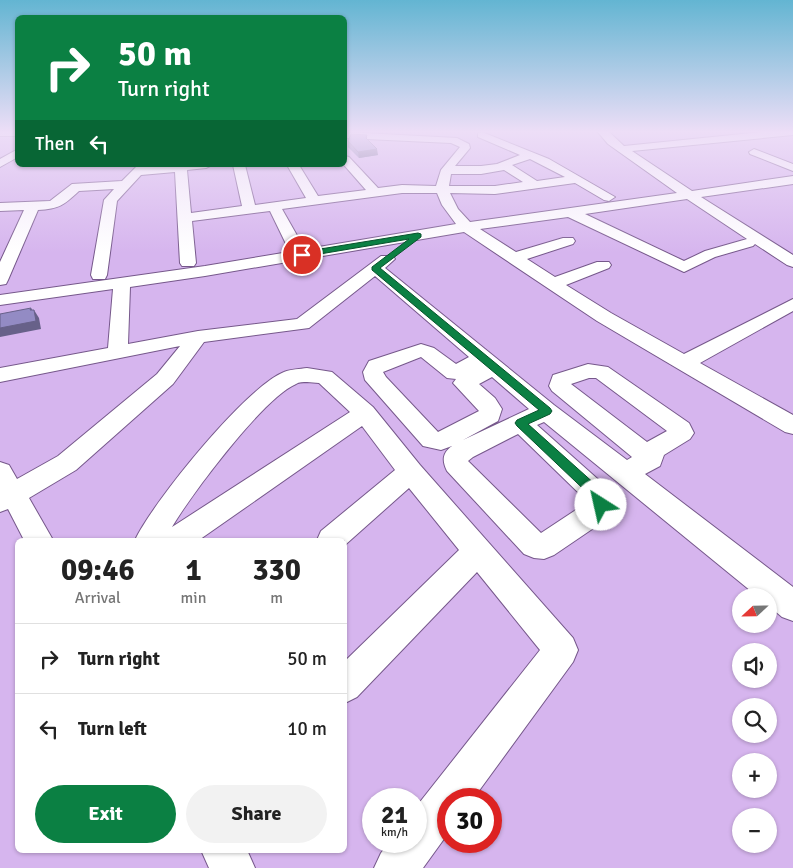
<!DOCTYPE html>
<html lang="en">
<head>
<meta charset="utf-8">
<style>
	:root { --surface:#fff; --page:#f2f2f2; --text:#222; --muted:#767676; --line:#e0e0e0; --accent:#0b8043 }
	body { margin:0; font-family:Signika,sans-serif; background:var(--page); color:var(--text); height:100vh; display:flex; flex-direction:column; font-size:19px; white-space:nowrap }
	* { box-sizing:border-box; margin:0 }
	p { font-size:16px; color:var(--muted) }
	.icon { flex:none; width:28px; height:28px; fill:none; stroke:currentColor; stroke-width:2; stroke-linecap:round; stroke-linejoin:round }
	.map { position:relative; flex:1; overflow:hidden }
	.panel { position:absolute; left:15px; top:538px; width:332px; height:315px; display:flex; flex-direction:column; background:var(--surface); border-radius:8px; box-shadow:0 1px 4px #0004 }
	.panel>* { flex:none }
	.top-card { position:absolute; left:15px; top:15px; width:332px; height:152px; border-radius:8px; box-shadow:0 1px 4px #0004; background:#0b8043; color:#fff; overflow:hidden }
	.needle { width:32px; rotate:248deg }
	.fabs { position:absolute; left:732px; top:588px; display:grid; gap:10px }
	.fabs a { display:grid; place-items:center; width:45px; height:45px; border-radius:50%; background:var(--surface); box-shadow:0 1px 4px #0004; font-size:25px }
	.speed { position:absolute; left:362px; top:788px; display:flex; gap:10px; font-size:25px; font-weight:700; text-align:center }
	.speed>* { display:grid; place-content:center; width:65px; height:65px; border-radius:50%; background:var(--surface); box-shadow:0 1px 4px #0004; line-height:1 }
	.speed small { font-size:12px; font-weight:400 }
	.speed .limit { border:8px solid #d22; background:#fff; color:#111 }
	.pin { position:absolute; display:grid; place-items:center; width:42px; height:42px; color:#fff; margin:-21px; border:2px solid #fff; border-radius:50%; box-shadow:0 1px 5px #0007 }
	.me { position:absolute; width:55px; margin:-28px; rotate:325deg; stroke-linejoin:round; filter:drop-shadow(0 0 4px #0008) }
	.turn { display:flex; align-items:center; gap:18px; height:105px; padding:0 20px; font-size:22px }
	.turn .icon { width:65px; height:65px; stroke-width:2.5 }
	.turn b { display:block; font-size:35px; line-height:42px }
	.then { display:flex; align-items:center; height:48px; padding:0 20px; background:#0003; gap:10px; font-size:19px }
	.eta { display:flex; justify-content:space-evenly; align-items:center; height:85px; text-align:center }
	.eta b { font-size:30px; font-weight:700; line-height:35px }
	.button { display:flex; gap:10px; margin-top:auto; padding:10px 20px }
	.button a { flex:1; height:58px; border-radius:30px; background:var(--accent); color:#fff; font-size:20px; font-weight:700; line-height:58px; text-align:center }
	.button a+a { background:var(--page); color:var(--text) }
	ul { padding:0; list-style:none }
	li { display:flex; align-items:center; gap:15px; height:70px; padding:0 20px; border-top:1px solid var(--line) }
	li div { flex:1 }
	li b { display:block; font-size:19px }
	li em { font-style:normal }
	.map>svg:first-child { display:block }
	.lines { fill:none; stroke-linecap:round; stroke-linejoin:round }
	.minor-casing { stroke:#76588b; stroke-width:2 }
	.minor { fill:#fff; fill-rule:evenodd }
	.wall { fill:#7e78a9 }
	.shaded-wall { fill:#676189 }
	.building { fill:#938bc4; stroke:#676189 }
	.route { fill:#0b8043; stroke:#07532c }
</style>
</head>
<body>
<div class="map">
<svg width="793" height="868" viewBox="0 0 793 868">
	<rect width="100%" height="100%" fill="#d6b5ee"/>
	<g class="lines">
		<defs>
			<path id="minor" d="M0 131H18V136H0Z
				M597 131H608L624 146 772 131H793V135L632 151 692 191 793 176V184L701 197 793 255V267L787 265 755 244 753 246 715 257 684 272 568 217 480 229 516 252 563 238H573L575 241 573 244 527 259 555 277 597 262H609L611 265 609 268 566 285 611 313 684 354 793 299V311L700 363 793 415V434L785 432 597 321 464 232 205 276 130 287 128 344 198 331 297 319 381 256H393L395 259 385 268 554 405 627 460 632 457 552 391 549 386 553 375 588 364 608 367 689 423 694 433 690 439 664 455 660 466 645 474 793 587V621L782 617 769 606V596H757L544 422 537 425 610 490 614 498V505L607 519 554 555 544 559 534 558 524 554 447 471C442 461 442 453 452 446L441 450 423 446 365 380 363 372 369 361 421 344 434 348 456 364 469 357 375 276 309 328 204 342 173 384 76 470 29 498 53 540H24L8 509 0 512V462L9 465 17 479 58 456 157 374 180 346 0 382V368L108 348 113 289 0 305V295L205 266 456 224 442 205 437 193H402L282 209 303 246 300 249H290L287 246 270 211 192 221 196 263 194 266H182L180 263 175 172 141 175 117 201 107 275 105 279H93L91 275 104 200 114 189 79 191C64 205 59 209 38 210L8 280 6 284 0 285V262L24 210 0 211V203L50 201 72 184 122 181 138 165H150L148 167 172 165H212L206 168 187 170 191 213 242 206 233 165H245L255 205 306 198 287 165H299L318 196 366 190 344 165 345 156 349 157 378 188 402 185 436 186 441 170 460 147 451 143 345 138V132L457 138 469 144 470 148 455 166H481L497 164 520 155 478 137V133L482 132 549 159 615 197 609 201 604 200 575 183 495 194 450 193 458 209 470 222 677 193 608 144ZM530 159 565 177 537 181 512 165ZM504 170 523 182 495 186H449L451 174H481ZM687 199 747 239 705 251 684 261 585 214ZM421 357 447 378 456 379 453 383 479 411 438 432 386 377 383 372ZM492 377 529 409 463 440 498 421 502 409 495 398 479 384ZM589 378H596L667 431 647 442 571 384ZM518 434 588 502 541 533 468 461 473 457Z
				M18 149V157L0 167V159Z
				M754 149 793 164V171L750 154 749 152Z
				M307 368 332 372 373 407 420 465 573 638 578 650 573 662 473 799H449V832L423 868H374L381 853 390 841H416V807L540 650 477 572 357 697 345 703V661L459 550 409 488 345 545V540H317L321 531 395 470 362 426 199 540H135C153 502 246 387 284 372 291 369 300 369 307 368ZM307 382 319 383 350 412 172 527C191 495 263 398 296 384 299 382 303 382 307 382Z
				M201 850H247L255 868H209Z"/>
		</defs>
		<use href="#minor" class="minor-casing"/>
		<use href="#minor" class="minor"/>
	</g>
	<path class="wall" d="M367 135V140L378 155 359 158 348 147V141Z"/>
	<path class="shaded-wall" d="M377 149 378 155 359 158 358 152Z
		M31 308 35 315 34 310 39 318 41 329 0 337V328L30 310Z"/>
	<path class="building" d="M351 134 367 135 366 138 377 149 358 152 348 141Z
		M31 308 30 310H34L36 321 0 328V314Z"/>
	<linearGradient id="sky" x2="0" y2="1"><stop stop-color="#63b5d2"/><stop offset="0.52" stop-color="#eddef7"/><stop offset="1" stop-color="#eddef7" stop-opacity="0"/></linearGradient>
	<rect width="793" height="253" fill="url(#sky)"/>
	<path class="route" d="M418 233 421 234V237L380 268 550 408 552 411 550 414 528 424 606 494 607 505 606 509 601 510 596 509 595 500 517 426 515 423 517 420 539 410 372 270V267L409 239 302 257 298 255 302 252Z"/>
</svg>
<div class="fabs">
<a><svg class="needle" viewBox="-14 -14 28 28"><path d="M0-13l5 13h-10z" fill="#e53935"/><path d="M0 13l5-13h-10z" fill="#767676"/></svg></a>
<a><svg class="icon" aria-label="sound" viewBox="0 0 24 24"><path d="M4 9h4l5-4v14l-5-4H4zM17 9q2 3 0 6"/></svg></a>
<a><svg class="icon" aria-label="search" viewBox="0 0 24 24"><circle cx="10" cy="10" r="6"/><path d="M15 15l6 6"/></svg></a>
<a>+</a>
<a>−</a>
</div>
<div class="speed"><div>21<small>km/h</small></div><div class="limit">30</div></div>
<div class="pin" style="left:302px;top:255px;background:#d93025"><svg class="icon" aria-label="arrive" viewBox="0 0 24 24"><path d="M6 21V4h12l-3 4 3 4H6"/></svg></div>
<svg class="me" style="left:601px;top:505px" viewBox="-20 -20 40 40"><circle r="19" fill="#fff"/><path d="M0-13L10 11 0 6-10 11z" fill="#0b8043"/></svg>
<div class="top-card">
<div class="turn"><svg class="icon" aria-label="right" viewBox="0 0 24 24"><path d="M7 20v-9h11M14 6l5 5-5 5"/></svg><div><b>50 m</b>Turn right</div></div>
<div class="then">Then<svg class="icon" aria-label="left" viewBox="0 0 24 24"><path d="M17 20v-9H6M10 6l-5 5 5 5"/></svg></div>
</div>
<section class="panel">
<div class="eta">
<div><b>09:46</b><p>Arrival</p></div>
<div><b>1</b><p>min</p></div>
<div><b>330</b><p>m</p></div>
</div>
<ul>
<li><svg class="icon" aria-label="right" viewBox="0 0 24 24"><path d="M7 20v-9h11M14 6l5 5-5 5"/></svg><div><b>Turn right</b></div><em>50 m</em></li>
<li><svg class="icon" aria-label="left" viewBox="0 0 24 24"><path d="M17 20v-9H6M10 6l-5 5 5 5"/></svg><div><b>Turn left</b></div><em>10 m</em></li>
</ul>
<div class="button"><a>Exit</a><a>Share</a></div>
</section>
</div>
</body>
</html>
